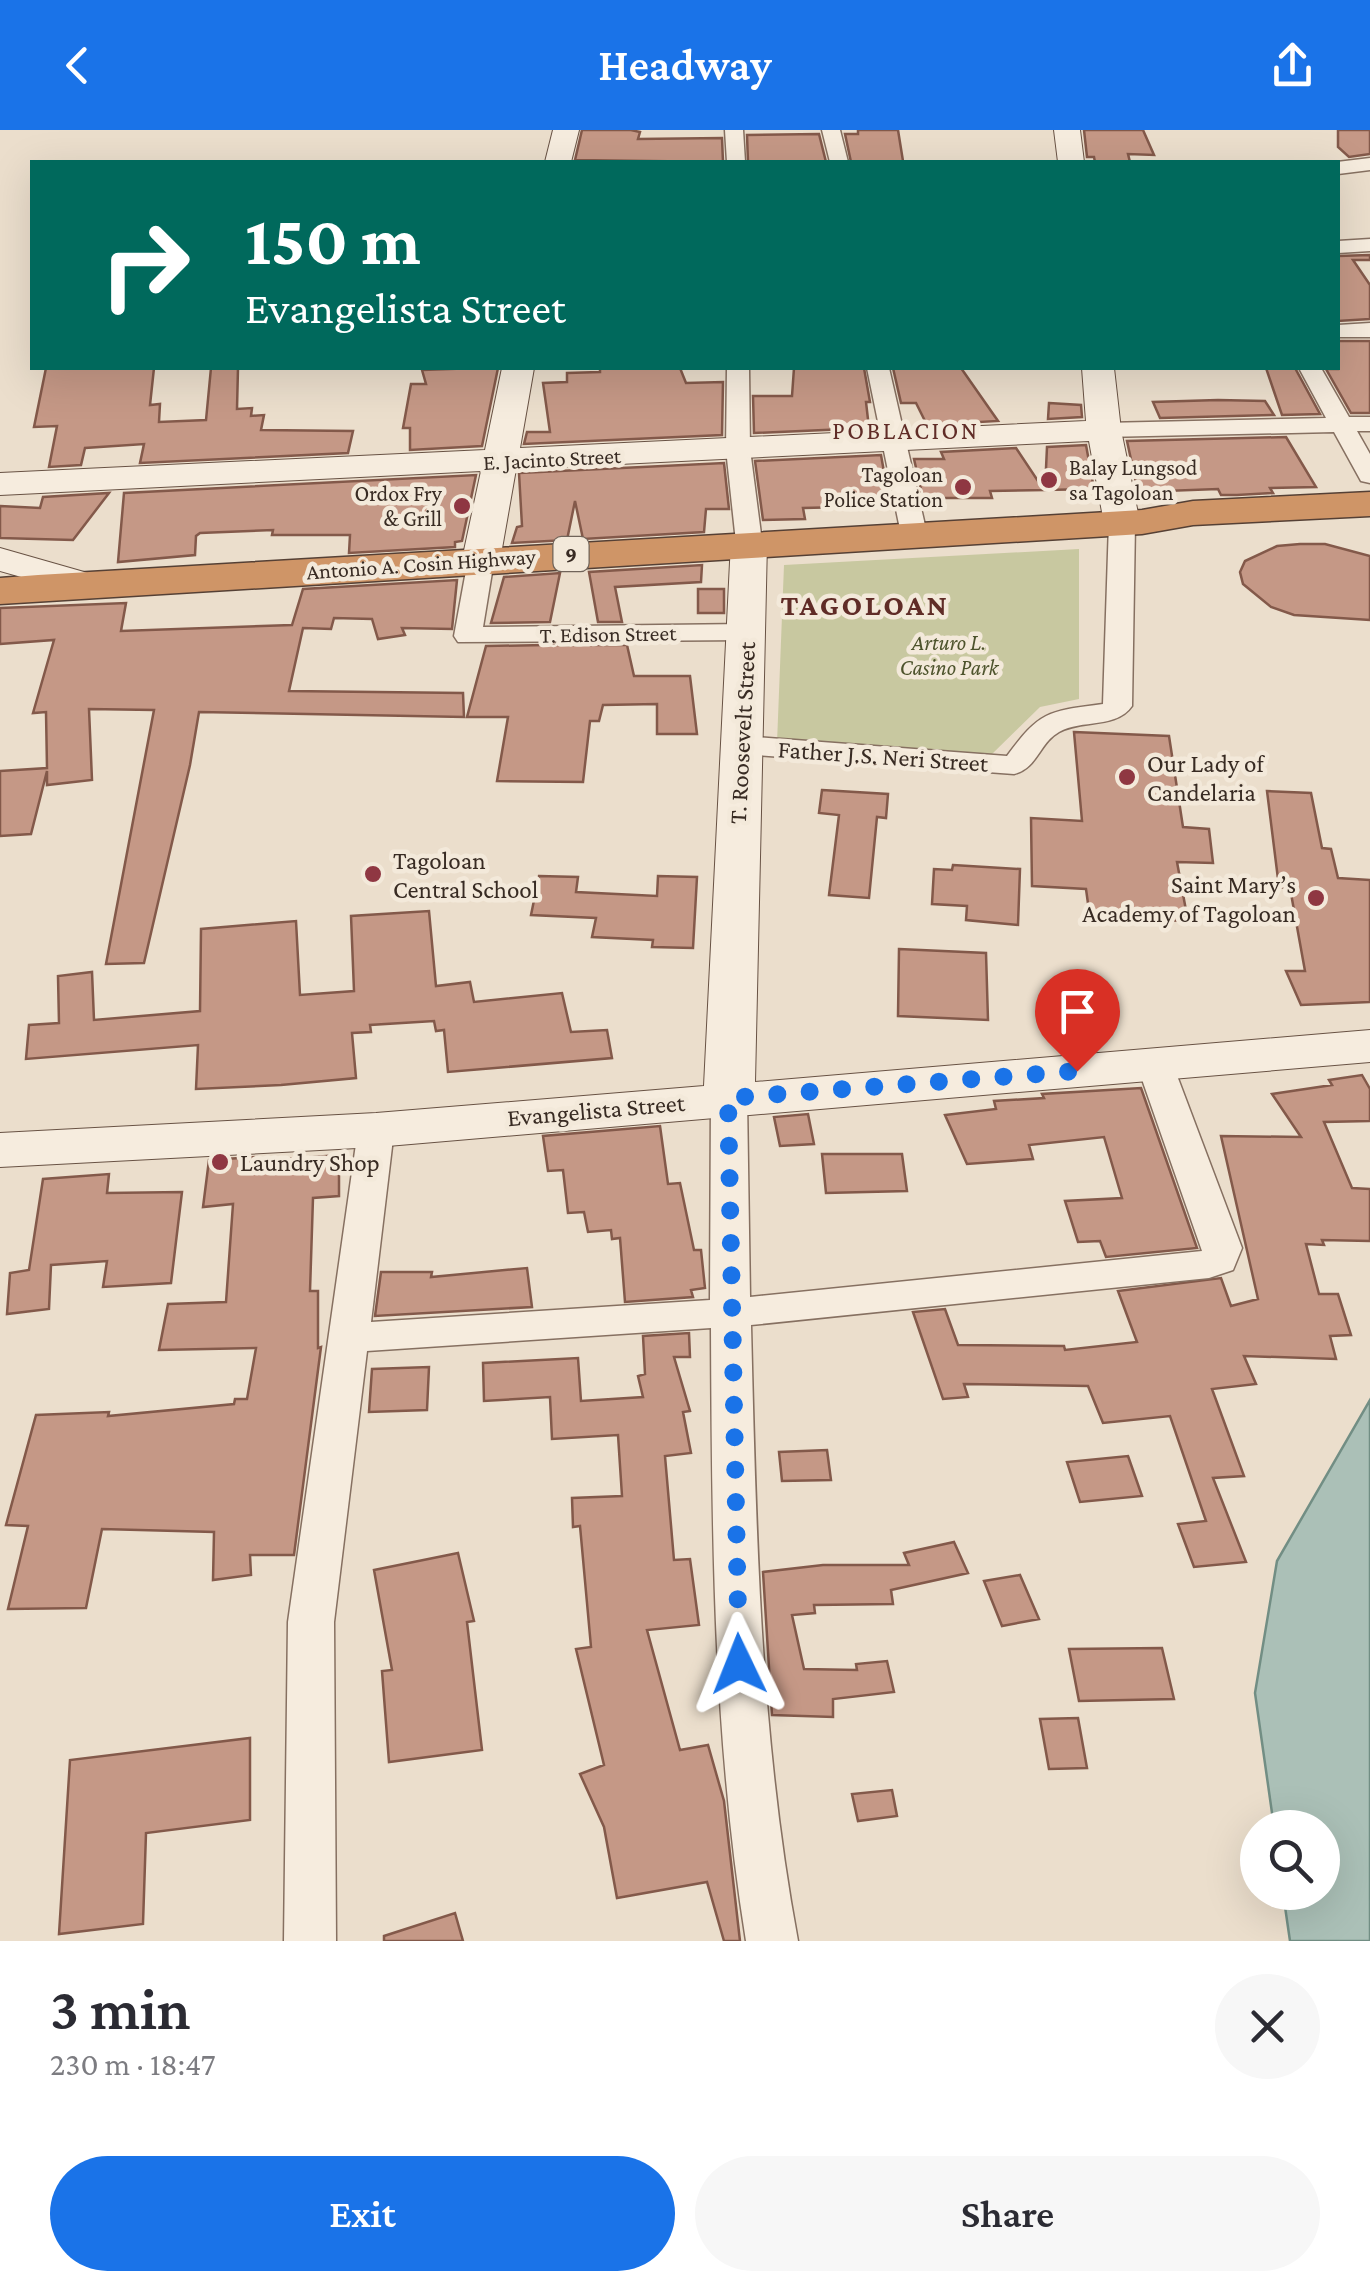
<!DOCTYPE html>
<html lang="en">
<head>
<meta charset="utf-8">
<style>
	:root { --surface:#fff; --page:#f7f7f7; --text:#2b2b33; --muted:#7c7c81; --accent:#1a73e8 }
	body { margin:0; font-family:"Crimson Pro",serif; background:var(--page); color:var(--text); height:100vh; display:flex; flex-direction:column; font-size:38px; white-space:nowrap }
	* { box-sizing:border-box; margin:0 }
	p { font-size:32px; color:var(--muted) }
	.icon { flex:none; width:55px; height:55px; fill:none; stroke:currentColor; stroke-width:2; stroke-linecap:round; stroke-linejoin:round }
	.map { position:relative; height:1811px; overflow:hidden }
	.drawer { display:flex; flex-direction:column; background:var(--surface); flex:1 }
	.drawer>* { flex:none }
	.guide { position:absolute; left:30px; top:30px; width:1310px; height:210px; border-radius:0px; box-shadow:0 10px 40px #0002; background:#00695c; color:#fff; overflow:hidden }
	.buttons { position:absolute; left:1240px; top:1680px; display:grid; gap:20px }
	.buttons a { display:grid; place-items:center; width:100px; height:100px; border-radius:50%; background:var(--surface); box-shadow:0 10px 40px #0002; font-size:50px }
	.pin { position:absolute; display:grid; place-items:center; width:85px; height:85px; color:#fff; margin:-102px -42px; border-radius:50% 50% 50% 0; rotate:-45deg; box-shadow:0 0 10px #0007 }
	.pin .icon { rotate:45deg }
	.me { position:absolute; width:110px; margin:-55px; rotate:358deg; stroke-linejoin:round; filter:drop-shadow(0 0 8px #0008) }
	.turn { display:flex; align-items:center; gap:35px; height:210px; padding:0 50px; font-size:45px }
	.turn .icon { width:130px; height:130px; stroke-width:2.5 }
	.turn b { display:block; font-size:70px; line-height:85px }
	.round { display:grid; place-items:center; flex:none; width:105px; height:105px; border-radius:52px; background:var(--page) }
	.overview { display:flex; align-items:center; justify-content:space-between; height:170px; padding:0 50px }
	h1 { font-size:60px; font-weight:600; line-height:75px }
	.cta { display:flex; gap:20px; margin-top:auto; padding:20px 50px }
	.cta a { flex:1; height:115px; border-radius:60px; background:var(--accent); color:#fff; font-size:40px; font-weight:600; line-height:115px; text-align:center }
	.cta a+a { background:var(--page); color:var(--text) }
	header { display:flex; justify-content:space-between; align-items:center; height:130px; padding:0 50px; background:var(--accent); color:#fff; font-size:45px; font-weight:600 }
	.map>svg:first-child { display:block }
	.green { fill:#c8c8a0 }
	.water { fill:#abc0b7; stroke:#728e84; stroke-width:2.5 }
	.building { fill:#c59886; stroke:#83594a; stroke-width:2.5 }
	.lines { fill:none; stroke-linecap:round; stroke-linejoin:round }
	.street-casing { stroke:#867061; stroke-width:3 }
	.secondary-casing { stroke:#685244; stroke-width:2 }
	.highway-casing { stroke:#554035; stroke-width:3 }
	.street { fill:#f6ecde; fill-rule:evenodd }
	.secondary { fill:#f6ecde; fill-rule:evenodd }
	.highway { fill:#cf9567; fill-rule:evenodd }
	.route { stroke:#1a73e8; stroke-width:18; stroke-dasharray:0 32.4 }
	.poi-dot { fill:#8f3742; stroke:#f3e9da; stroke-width:4 }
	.labels { text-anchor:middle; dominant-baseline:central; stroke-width:9; stroke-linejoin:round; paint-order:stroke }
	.far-street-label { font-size:22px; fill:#382b23; stroke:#f3e9da }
	.far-poi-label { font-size:22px; fill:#382b23; stroke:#f3e9da; text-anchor:end }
	.shield { fill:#f3e9da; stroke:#70645a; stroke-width:2.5 }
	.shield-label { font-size:22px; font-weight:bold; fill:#382b23 }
	.far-park-label { font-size:22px; font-style:italic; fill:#4d532c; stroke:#f3e9da }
	.far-quarter-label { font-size:25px; letter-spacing:2.5px; fill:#602c27; stroke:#f3e9da }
	.street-label { font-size:25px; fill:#382b23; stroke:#f3e9da }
	.poi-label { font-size:25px; fill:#382b23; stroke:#f3e9da; text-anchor:start }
	.far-district-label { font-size:30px; font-weight:bold; letter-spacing:2.5px; fill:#602c27; stroke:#f3e9da }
</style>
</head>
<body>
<header><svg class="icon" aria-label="back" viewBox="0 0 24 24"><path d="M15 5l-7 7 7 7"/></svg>Headway<svg class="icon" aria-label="share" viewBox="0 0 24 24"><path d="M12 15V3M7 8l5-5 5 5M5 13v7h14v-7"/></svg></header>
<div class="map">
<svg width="1370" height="1811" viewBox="0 0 1370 1811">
	<rect width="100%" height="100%" fill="#ebdecc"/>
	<path class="green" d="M1079 419V569L1040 577 991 625 777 613 784 435Z"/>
	<path class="water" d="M1370 1270V1811H1290L1283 1763 1322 1762V1698L1274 1697 1255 1563 1277 1431Z"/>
	<path class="building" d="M582 0H631L640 2 638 9 722 8 723 32 575 30Z
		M858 0H898L903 31 851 32 845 4H858Z
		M1084 0H1143L1154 25 1128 24 1130 32H1095L1094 27H1087Z
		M1338 0H1370V24L1349 27 1338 17Z
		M819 4 826 32H748L747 5Z
		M1370 125V130H1353L1370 155V189L1338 191V126Z
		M1338 211H1370V283H1351L1326 239H1338Z
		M46 238H154L150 275 160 274 159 292 206 290 211 238H238L237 279 252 278 251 286 264 285 261 300 353 301 348 323 140 333 144 314 85 318 81 335 49 337 57 296 34 297Z
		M477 238H498L482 316 410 320V298H403L411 254H426L422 240Z
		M600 238H680L686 253 723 252 722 305 524 314 527 302H550L543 253 567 252V243L600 242Z
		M794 238H864L870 272H866L869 298 754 303 753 266H792Z
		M893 238H961L998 291 927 295 916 273H901Z
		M1266 238H1295L1320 284 1282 285Z
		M1218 270 1265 271 1274 285 1160 288 1153 272Z
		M1049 273 1081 275 1082 287 1048 289Z
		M1286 307 1316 357 1270 358 1273 363 1237 365H1221L1218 359 1138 362 1127 311Z
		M1086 315 1094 359 1045 360 1047 317Z
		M1016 318 1044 360 990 361 992 368H923L914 329H944L941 322Z
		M881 325 890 376 803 378 805 389 763 390 755 331Z
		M724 333 729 379H706L704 402 583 409 575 371 567 410 512 413 517 397 522 396 519 343Z
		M476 345 462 411 455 412V417L349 423 350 405H272L273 400 200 403 196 406 195 425 118 432 124 363Z
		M109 363 73 410 0 408V376L40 378 43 367Z
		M1300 414H1325L1370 426V490L1294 485 1271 477 1243 454 1240 442 1245 431 1277 416Z
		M702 435 701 452 615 457 622 492H598L589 442Z
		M560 443 550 492 491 493 504 447Z
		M457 450 452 499 402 498 405 505 378 509 372 489 334 488 331 499 303 498 289 561 463 563 464 587 199 582 190 635 144 833 106 834 154 580 89 579 92 650 47 655V641L31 704 0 706V641L47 638 46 582 33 583 54 510 0 514V478L126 473 121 501 292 495 303 459Z
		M698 459H724V483H698Z
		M546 515H627L634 546H690L697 604H657V574L603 575 599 591H590L583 652 497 651 508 587H467L486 516Z
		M1074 602 1169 606 1183 697 1209 699 1213 733 1177 732 1188 791 1090 788 1086 759 1032 756 1031 688 1082 691Z
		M822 660 888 664 886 688 877 687 869 768 829 765 839 685 819 683Z
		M1267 661 1311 663 1322 718 1331 719 1338 748 1370 750V872L1301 875 1286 841H1305L1290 758 1279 757Z
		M953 735 1020 739 1018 795 966 790 967 776 932 774 934 739 952 740Z
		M539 746 578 747 576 762 657 766 658 746 697 747 693 818 652 817 653 810 592 807 596 788 531 785Z
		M429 781 436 856 470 852 474 872 562 863 571 902 607 900 612 928 448 942 444 900 436 901 434 891 370 895 371 902 352 903 356 948 281 955 196 959 198 915 26 929 29 895 59 893 58 846 92 842 94 890 200 881 201 799 296 791 300 865 354 861 351 786Z
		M899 819 986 823 988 890 898 886Z
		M1362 945 1370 959V991L1324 992 1352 1058 1370 1059V1111L1322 1110 1324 1115 1306 1114 1319 1164H1338L1351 1205 1330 1206 1336 1229 1244 1226 1256 1254 1212 1259 1244 1346 1213 1348 1246 1432 1194 1437 1178 1394 1206 1391 1170 1286 1103 1293 1088 1256 964 1254 968 1267 943 1269 913 1182 945 1179 958 1215 1064 1216 1065 1220 1137 1212 1118 1161 1221 1148 1231 1176 1258 1169 1221 1006 1301 1007 1272 964 1332 955 1329 950Z
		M1141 958 1197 1118 1106 1127 1100 1111 1078 1112 1065 1071 1122 1068 1104 1007 1029 1015 1033 1029 967 1034 945 985 996 979 994 971 1044 968 1042 964Z
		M808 984 814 1014 780 1016 774 987Z
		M660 996 668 1054 680 1053 694 1120H701L705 1158 691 1160 693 1167 625 1172 620 1108 612 1109 611 1100 588 1102 584 1082 568 1083 563 1040 548 1041 543 1006Z
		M822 1024H902L907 1061 826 1063Z
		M339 1025V1066L313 1068 310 1161H318V1218L321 1217 294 1425H250L251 1445 213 1450 214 1402 102 1399 86 1478 8 1479 28 1396 6 1395 36 1285 109 1282 108 1286 234 1274 235 1269H247L256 1218 159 1220 168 1174 226 1172 233 1074 203 1077 209 1030 257 1027V1031Z
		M109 1044 107 1063 182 1062 171 1153 103 1157 107 1131 51 1135 49 1179 7 1184 10 1143 29 1140 43 1049Z
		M527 1138 532 1177 375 1186 381 1142H432L431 1147Z
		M689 1203 690 1227H674L690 1281 683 1282 691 1323 665 1326 674 1430 690 1429 699 1495 647 1500 680 1620 708 1615 724 1671 740 1811H724L707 1752 617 1768 604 1697 580 1644 604 1635 576 1519 591 1517 580 1396 573 1397 572 1368 622 1366 618 1305 552 1309 550 1267 484 1271 483 1233 578 1228 581 1271 643 1267 638 1246 645 1244 643 1206Z
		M429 1237 427 1280 369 1282 372 1239Z
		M827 1320 831 1350 782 1351 779 1322Z
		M1128 1326 1142 1366 1080 1372 1067 1332Z
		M954 1412 968 1443 891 1460 893 1474 814 1475 815 1483 792 1485 804 1539 857 1540 856 1534 887 1531 894 1562 833 1569V1587L772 1585 763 1442 823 1435H909L904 1423Z
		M458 1423 474 1491 467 1492 482 1620 389 1632 382 1541 392 1540 374 1440Z
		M1020 1445 1039 1489 1002 1496 984 1451Z
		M1162 1518 1174 1569 1079 1571 1069 1519Z
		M1078 1588 1087 1638 1049 1639 1040 1589Z
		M250 1608V1690L146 1703 143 1794 59 1804 70 1630Z
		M892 1660 897 1686 858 1691 852 1664Z
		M455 1783 463 1811H384V1806Z"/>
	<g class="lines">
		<defs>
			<path id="street" d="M725 0H743L745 32H727Z
				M822 0H840L848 32H830Z
				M1370 28V40L1338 44 1337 32Z
				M1370 109V121L1338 123V111Z
				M1370 193V207H1338V195Z
				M727 238H749L750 319 762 412 749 420 736 412 726 319Z
				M867 238H889L927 404 923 409H905L901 404Z
				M1299 238H1321L1349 287H1370V301H1357L1370 324V353L1361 351 1334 302 1104 307 1092 300 1104 293 1326 288Z
				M1122 385 1135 393 1132 576C1116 599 1082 589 1059 602 1039 613 1038 638 1014 644L742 624 732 621 727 615 732 609 742 606 1007 626C1040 581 1048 581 1103 574L1109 393Z
				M481 422 494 430 483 497 747 494 761 502 747 510 458 512 454 506 468 430Z
				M1155 924 1168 927 1173 935 1242 1118 1233 1140 1209 1148 751 1195C756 1401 760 1608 798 1811H746C713 1608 712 1403 711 1198L367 1221 334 1492 336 1811H284L288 1492 358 1000 363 992 376 988 389 992 394 1000 371 1192 710 1170 711 968 716 960 729 957 742 960 747 968 750 1167 1202 1121 1137 935 1142 927Z"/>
			<path id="secondary" d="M553 0H579L571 32H545Z
				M1054 0H1080L1084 32H1058Z
				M502 238H534L520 318 1086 291 1082 238H1114L1121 300 1140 393 1135 401 1122 404 1109 401 1104 393 1089 311 516 339 500 430 494 438 481 441 468 438 462 430 481 341 0 365V343L485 320Z
				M749 401 762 404 767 412 755 952 1370 900V932L376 1017 0 1037V1003L376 983 704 956 731 412 736 404Z
				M0 418 91 444 97 452 91 460 78 463 0 441Z"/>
			<path id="highway" d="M1370 362V386L1193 395 1142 404 0 474V448L38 445 1142 380 1193 371Z"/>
		</defs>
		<use href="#street" class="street-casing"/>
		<use href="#secondary" class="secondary-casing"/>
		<use href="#highway" class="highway-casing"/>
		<use href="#street" class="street"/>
		<use href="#secondary" class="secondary"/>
		<use href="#highway" class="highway"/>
	</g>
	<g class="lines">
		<path class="route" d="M739 1534 728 968 1077 941"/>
	</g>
	<g class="poi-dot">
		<circle cx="1049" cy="350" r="10"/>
		<circle cx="963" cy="357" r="10"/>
		<circle cx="462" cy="376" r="10"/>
		<circle cx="1127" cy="647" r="10"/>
		<circle cx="373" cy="744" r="10"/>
		<circle cx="1316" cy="768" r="10"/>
		<circle cx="220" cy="1032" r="10"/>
	</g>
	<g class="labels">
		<g class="far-street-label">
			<text transform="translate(552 329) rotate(-3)">E. Jacinto Street</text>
			<text transform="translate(421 434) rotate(-4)">Antonio A. Cosin Highway</text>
			<text transform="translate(608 504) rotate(-1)">T. Edison Street</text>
		</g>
		<g class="far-poi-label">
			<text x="1069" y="337" text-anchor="start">Balay Lungsod<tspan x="1069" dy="25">sa Tagoloan</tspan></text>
			<text x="943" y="344">Tagoloan<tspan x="943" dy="25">Police Station</tspan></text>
			<text x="442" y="363">Ordox Fry<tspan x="442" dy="25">&amp; Grill</tspan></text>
		</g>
		<rect class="shield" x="553.5" y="407" width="35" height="34" rx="8"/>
		<g class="shield-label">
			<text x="571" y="424">9</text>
		</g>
		<g class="far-park-label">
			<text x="949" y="512">Arturo L.<tspan x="949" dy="25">Casino Park</tspan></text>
		</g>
		<g class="far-quarter-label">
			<text x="906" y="300">POBLACION</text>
		</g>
		<g class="street-label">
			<text transform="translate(742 603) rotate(-87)">T. Roosevelt Street</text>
			<text transform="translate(883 626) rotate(4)">Father J.S. Neri Street</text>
			<text transform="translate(596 980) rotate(-5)">Evangelista Street</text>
		</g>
		<g class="poi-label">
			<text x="1147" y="633">Our Lady of<tspan x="1147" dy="29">Candelaria</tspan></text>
			<text x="393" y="730">Tagoloan<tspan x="393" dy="29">Central School</tspan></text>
			<text x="1296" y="754" text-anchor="end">Saint Mary’s<tspan x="1296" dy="29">Academy of Tagoloan</tspan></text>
			<text x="240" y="1032">Laundry Shop</text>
		</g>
		<g class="far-district-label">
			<text x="865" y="474">TAGOLOAN</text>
		</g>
	</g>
</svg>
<div class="buttons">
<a><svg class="icon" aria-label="search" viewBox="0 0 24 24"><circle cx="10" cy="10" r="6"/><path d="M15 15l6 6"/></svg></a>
</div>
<div class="pin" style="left:1077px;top:941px;background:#d93025"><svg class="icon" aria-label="arrive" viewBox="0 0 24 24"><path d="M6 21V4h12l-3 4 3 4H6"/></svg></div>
<svg class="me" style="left:739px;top:1534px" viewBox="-20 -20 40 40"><path d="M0-17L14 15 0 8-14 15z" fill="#1a73e8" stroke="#fff" stroke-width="4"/></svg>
<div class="guide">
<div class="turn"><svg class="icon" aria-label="right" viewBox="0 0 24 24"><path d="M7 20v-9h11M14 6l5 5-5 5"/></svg><div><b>150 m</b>Evangelista Street</div></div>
</div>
</div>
<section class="drawer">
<div class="overview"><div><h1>3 min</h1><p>230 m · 18:47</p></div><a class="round"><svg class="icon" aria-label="close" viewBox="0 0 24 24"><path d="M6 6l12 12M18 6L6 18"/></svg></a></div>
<div class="cta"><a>Exit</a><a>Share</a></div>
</section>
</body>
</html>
